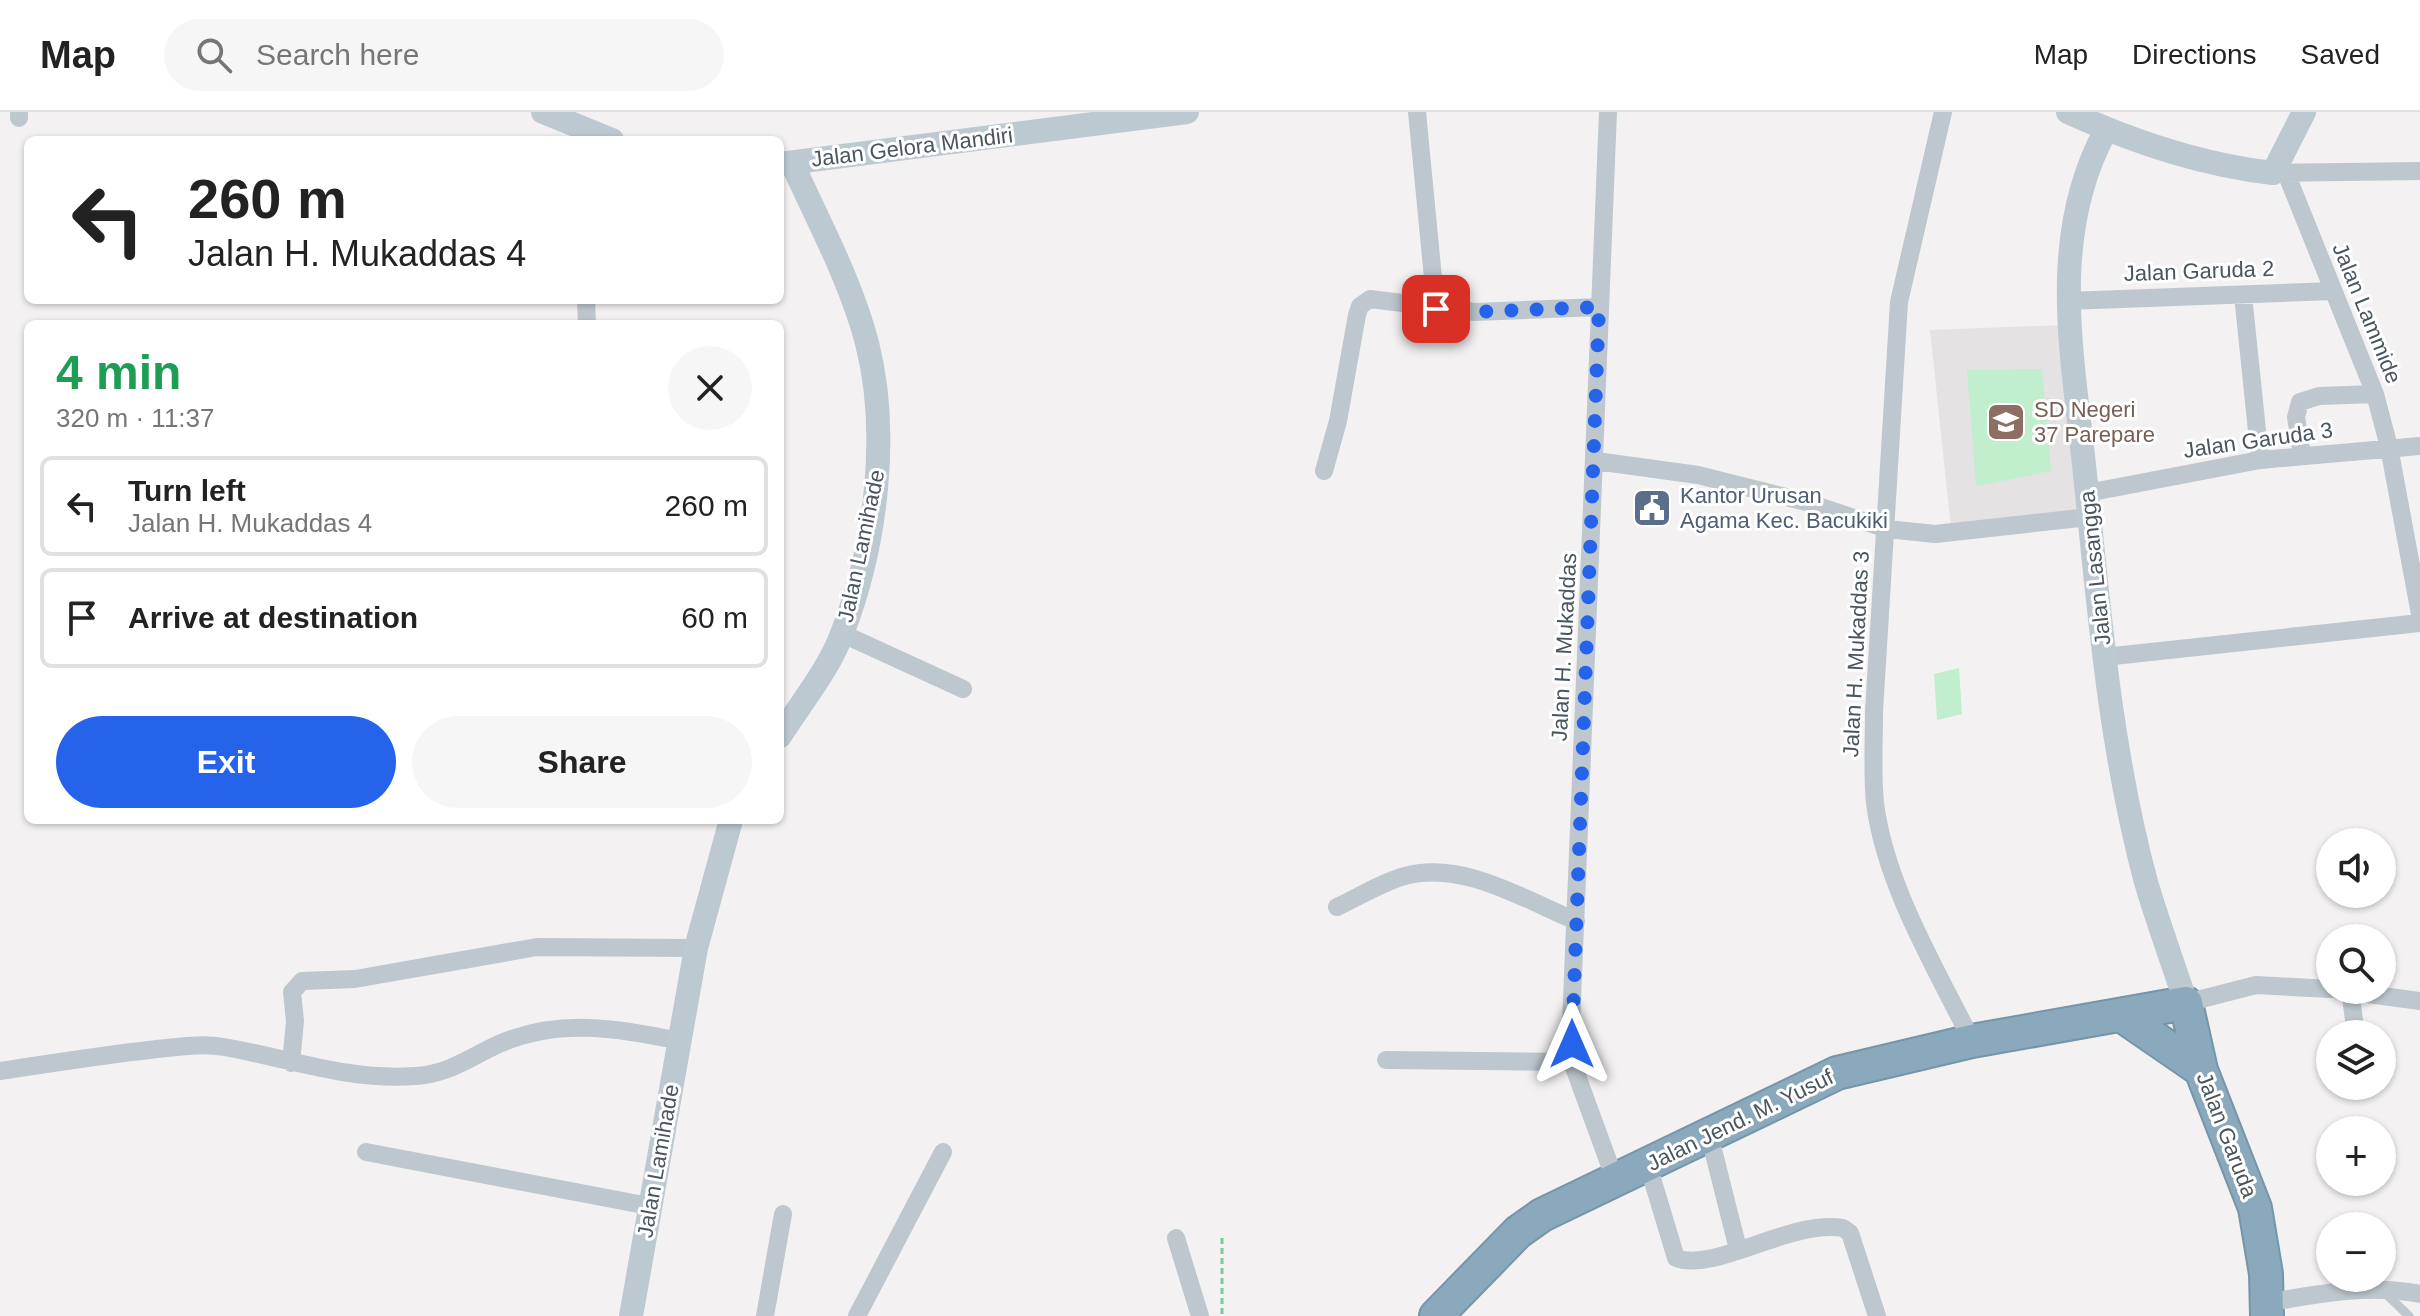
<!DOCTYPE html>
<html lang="en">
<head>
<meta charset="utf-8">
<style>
	:root { --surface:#fff; --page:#f6f6f6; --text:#222; --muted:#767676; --line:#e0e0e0; --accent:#2563eb }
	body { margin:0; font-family:Helvetica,sans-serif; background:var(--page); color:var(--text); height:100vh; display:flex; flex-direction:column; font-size:30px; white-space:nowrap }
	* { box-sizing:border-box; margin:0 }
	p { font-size:26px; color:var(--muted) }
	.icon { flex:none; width:44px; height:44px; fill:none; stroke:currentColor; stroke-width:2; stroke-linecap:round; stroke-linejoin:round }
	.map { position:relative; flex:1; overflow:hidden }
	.panel { position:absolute; left:24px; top:208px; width:760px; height:504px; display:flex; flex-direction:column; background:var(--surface); border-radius:12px; box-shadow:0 2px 6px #0004 }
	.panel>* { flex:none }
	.top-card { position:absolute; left:24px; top:24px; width:760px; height:168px; border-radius:12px; box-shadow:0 2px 6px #0004; background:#fff; color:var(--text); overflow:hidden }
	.buttons { position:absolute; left:2316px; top:716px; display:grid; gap:16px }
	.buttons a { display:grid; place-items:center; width:80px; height:80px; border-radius:50%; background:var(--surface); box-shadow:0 2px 6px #0004; font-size:40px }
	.pin { position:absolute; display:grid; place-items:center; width:68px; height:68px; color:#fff; margin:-34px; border-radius:16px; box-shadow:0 4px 12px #0006 }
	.me { position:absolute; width:88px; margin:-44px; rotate:0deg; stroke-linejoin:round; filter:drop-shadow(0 0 6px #0008) }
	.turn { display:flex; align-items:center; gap:28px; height:168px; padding:0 32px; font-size:36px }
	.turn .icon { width:104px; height:104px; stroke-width:2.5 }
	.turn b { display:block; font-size:56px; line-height:68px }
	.round { display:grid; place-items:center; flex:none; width:84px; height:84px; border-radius:42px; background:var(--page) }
	.headline { display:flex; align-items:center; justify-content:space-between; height:136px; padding:0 32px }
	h1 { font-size:48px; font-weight:700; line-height:60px; color:#1e9e55 }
	.button { display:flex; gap:16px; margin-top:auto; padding:16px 32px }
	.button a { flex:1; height:92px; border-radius:48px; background:var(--accent); color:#fff; font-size:32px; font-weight:700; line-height:92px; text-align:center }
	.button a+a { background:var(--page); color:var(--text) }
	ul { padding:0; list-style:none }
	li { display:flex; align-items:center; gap:24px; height:100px; margin:0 16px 12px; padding:0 16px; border:4px solid var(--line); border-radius:12px }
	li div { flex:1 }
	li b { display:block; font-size:30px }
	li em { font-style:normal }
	header { display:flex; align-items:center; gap:48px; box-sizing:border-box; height:112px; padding:0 40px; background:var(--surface); border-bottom:2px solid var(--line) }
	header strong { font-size:38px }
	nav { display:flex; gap:44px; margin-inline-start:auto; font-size:28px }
	.search { width:560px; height:72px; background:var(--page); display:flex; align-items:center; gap:20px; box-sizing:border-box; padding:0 28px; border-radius:44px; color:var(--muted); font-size:30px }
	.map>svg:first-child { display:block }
	.education { fill:#e4e2e3 }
	.green { fill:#c1eecd }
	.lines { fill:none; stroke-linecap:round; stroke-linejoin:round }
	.highway-casing { stroke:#7595a9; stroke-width:36 }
	.path { stroke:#7acb99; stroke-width:3; stroke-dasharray:6 4; stroke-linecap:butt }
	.lane { stroke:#bdc7cd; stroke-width:9 }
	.street { stroke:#bdc7cd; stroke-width:18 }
	.secondary { stroke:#bdc9d1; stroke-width:24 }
	.highway { stroke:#8aa9bd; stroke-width:32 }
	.route { stroke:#2563eb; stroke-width:14; stroke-dasharray:0 25.2 }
	.labels { text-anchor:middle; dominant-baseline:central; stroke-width:6; stroke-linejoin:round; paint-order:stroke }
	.street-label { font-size:22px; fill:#49565e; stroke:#fff }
	.education-label { font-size:22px; fill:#785e54; stroke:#fff; text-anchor:start }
	.service-label { font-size:22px; fill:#4e5e75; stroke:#fff; text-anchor:start }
</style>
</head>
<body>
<header>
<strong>Map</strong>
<div class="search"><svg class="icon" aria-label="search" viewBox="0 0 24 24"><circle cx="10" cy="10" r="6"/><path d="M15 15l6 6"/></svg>Search here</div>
<nav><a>Map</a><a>Directions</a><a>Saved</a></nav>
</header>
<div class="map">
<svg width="2420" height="1204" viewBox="0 0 2420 1204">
	<rect width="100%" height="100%" fill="#f3f1f1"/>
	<path class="education" d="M2062 213 2083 402 1951 416 1930 218Z"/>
	<path class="green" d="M2042 257 2051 359 1976 374 1967 258Z
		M1959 556 1962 602 1937 608 1934 562Z"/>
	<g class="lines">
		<defs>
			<path id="highway" d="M2124 905 2201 958
				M1436 1204 1518 1120 1542 1103 1837 961 1972 929 2186 891 2201 958 2255 1096 2266 1162 2267 1204"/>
		</defs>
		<use href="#highway" class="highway-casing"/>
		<path class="path" d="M1222 1126V1204"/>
		<path class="lane" d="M2386 1182 2409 1204"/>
		<path class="street" d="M19 0V6
			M1417 0 1436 197
			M1608 0 1571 913 1572 950 1614 1065
			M1943 0 1899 190 1874 600C1874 630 1872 661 1875 691 1885 772 1936 857 1972 929
			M2275 61 2420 59
			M2286 61 2375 282 2389 335 2420 502
			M2243 183 2260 348
			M586 188 587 212
			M2068 189 2331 179
			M2302 343 2296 305 2300 290 2319 284 2375 282
			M1596 349 1698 363 1806 390 1887 417 1935 422 2089 405
			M1324 359 1338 309 1357 203 1360 194 1370 187 1475 200 1599 195
			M2087 381 2260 348 2420 334
			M843 522 963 577
			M2104 545 2420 511
			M1337 795C1359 785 1382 770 1405 764 1463 748 1525 788 1576 809
			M2338 878 2420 889
			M2350 879 2356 922
			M2186 891 2256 873 2330 877
			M1386 948 1572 950
			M291 951 295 909 292 880 302 869 355 867 537 835 696 836
			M0 959C52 951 104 943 157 937 178 935 202 931 224 935 288 946 348 969 415 964 449 962 470 945 499 932 558 906 619 916 679 929
			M1709 1022 1738 1137
			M366 1040 649 1094
			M1648 1053 1676 1146C1714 1161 1791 1107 1843 1116L1850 1121 1877 1204
			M1176 1126 1200 1204
			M2266 1191C2317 1182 2368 1172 2420 1182
			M765 1204 783 1102
			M857 1204 943 1040"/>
		<path class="secondary" d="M543 0 612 28
			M2068 0C2131 29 2203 53 2273 61L2304 0
			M2106 18C2047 125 2073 245 2085 362 2099 498 2110 637 2146 770 2158 811 2173 851 2186 891
			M780 52 1187 0
			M780 624C801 591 830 556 843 519 876 433 890 321 867 231 851 169 818 109 792 51
			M631 1204 696 836 731 708"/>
		<use href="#highway" class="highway"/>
	</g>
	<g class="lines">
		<path class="route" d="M1436 197 1475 200 1599 195 1572 932"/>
	</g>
	<defs>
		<symbol id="school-square" viewBox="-11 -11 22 22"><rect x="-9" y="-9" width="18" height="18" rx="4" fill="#8d6e63" stroke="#fff"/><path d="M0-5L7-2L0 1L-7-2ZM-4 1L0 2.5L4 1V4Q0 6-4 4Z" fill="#fff"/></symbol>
		<symbol id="civic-square" viewBox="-11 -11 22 22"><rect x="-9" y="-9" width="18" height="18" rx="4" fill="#5c6f8a" stroke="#fff"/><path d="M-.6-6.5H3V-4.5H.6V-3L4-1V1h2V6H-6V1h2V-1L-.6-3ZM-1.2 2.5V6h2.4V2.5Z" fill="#fff"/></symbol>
	</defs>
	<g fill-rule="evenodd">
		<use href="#school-square" x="1984" y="288" width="44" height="44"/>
		<use href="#civic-square" x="1630" y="374" width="44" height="44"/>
	</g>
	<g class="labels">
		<g class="street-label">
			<text transform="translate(912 35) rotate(-7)">Jalan Gelora Mandiri</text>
			<text transform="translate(2199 159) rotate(-2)">Jalan Garuda 2</text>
			<text transform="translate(2367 201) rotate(68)">Jalan Lammide</text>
			<text transform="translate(2258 328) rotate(-8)">Jalan Garuda 3</text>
			<text transform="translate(861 434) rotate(-78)">Jalan Lamihade</text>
			<text transform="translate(2095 456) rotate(-96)">Jalan Lasangga</text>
			<text transform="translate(1564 535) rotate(-87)">Jalan H. Mukaddas</text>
			<text transform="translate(1856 542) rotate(-87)">Jalan H. Mukaddas 3</text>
			<text transform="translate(1740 1008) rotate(-26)">Jalan Jend. M. Yusuf</text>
			<text transform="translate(2227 1023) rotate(69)">Jalan Garuda</text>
			<text transform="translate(658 1049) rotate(-80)">Jalan Lamihade</text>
		</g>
		<g class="education-label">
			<text x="2034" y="297">SD Negeri<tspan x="2034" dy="25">37 Parepare</tspan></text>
		</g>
		<g class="service-label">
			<text x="1680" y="383">Kantor Urusan<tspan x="1680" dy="25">Agama Kec. Bacukiki</tspan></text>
		</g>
	</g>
</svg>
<div class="buttons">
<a><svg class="icon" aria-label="sound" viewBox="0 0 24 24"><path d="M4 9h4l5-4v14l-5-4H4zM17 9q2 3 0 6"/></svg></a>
<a><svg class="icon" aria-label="search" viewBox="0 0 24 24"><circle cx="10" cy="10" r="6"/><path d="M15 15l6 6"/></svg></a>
<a><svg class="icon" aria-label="layers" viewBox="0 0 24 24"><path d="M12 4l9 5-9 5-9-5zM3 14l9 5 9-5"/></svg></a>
<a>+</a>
<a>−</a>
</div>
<div class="pin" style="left:1436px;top:197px;background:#d93025"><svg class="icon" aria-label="arrive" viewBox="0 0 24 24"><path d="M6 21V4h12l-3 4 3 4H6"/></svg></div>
<svg class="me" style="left:1572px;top:932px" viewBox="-20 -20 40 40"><path d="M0-17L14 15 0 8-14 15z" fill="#2563eb" stroke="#fff" stroke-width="4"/></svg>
<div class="top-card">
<div class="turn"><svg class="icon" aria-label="left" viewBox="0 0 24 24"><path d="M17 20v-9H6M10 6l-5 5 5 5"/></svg><div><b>260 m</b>Jalan H. Mukaddas 4</div></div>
</div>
<section class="panel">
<div class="headline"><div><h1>4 min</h1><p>320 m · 11:37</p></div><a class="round"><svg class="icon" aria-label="close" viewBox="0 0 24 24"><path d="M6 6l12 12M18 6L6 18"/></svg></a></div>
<ul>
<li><svg class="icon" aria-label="left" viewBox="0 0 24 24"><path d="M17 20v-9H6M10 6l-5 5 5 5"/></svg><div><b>Turn left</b><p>Jalan H. Mukaddas 4</p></div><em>260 m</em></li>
<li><svg class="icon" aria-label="arrive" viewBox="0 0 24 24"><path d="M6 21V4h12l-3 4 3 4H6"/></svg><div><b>Arrive at destination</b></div><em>60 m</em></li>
</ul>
<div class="button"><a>Exit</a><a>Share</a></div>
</section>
</div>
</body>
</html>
